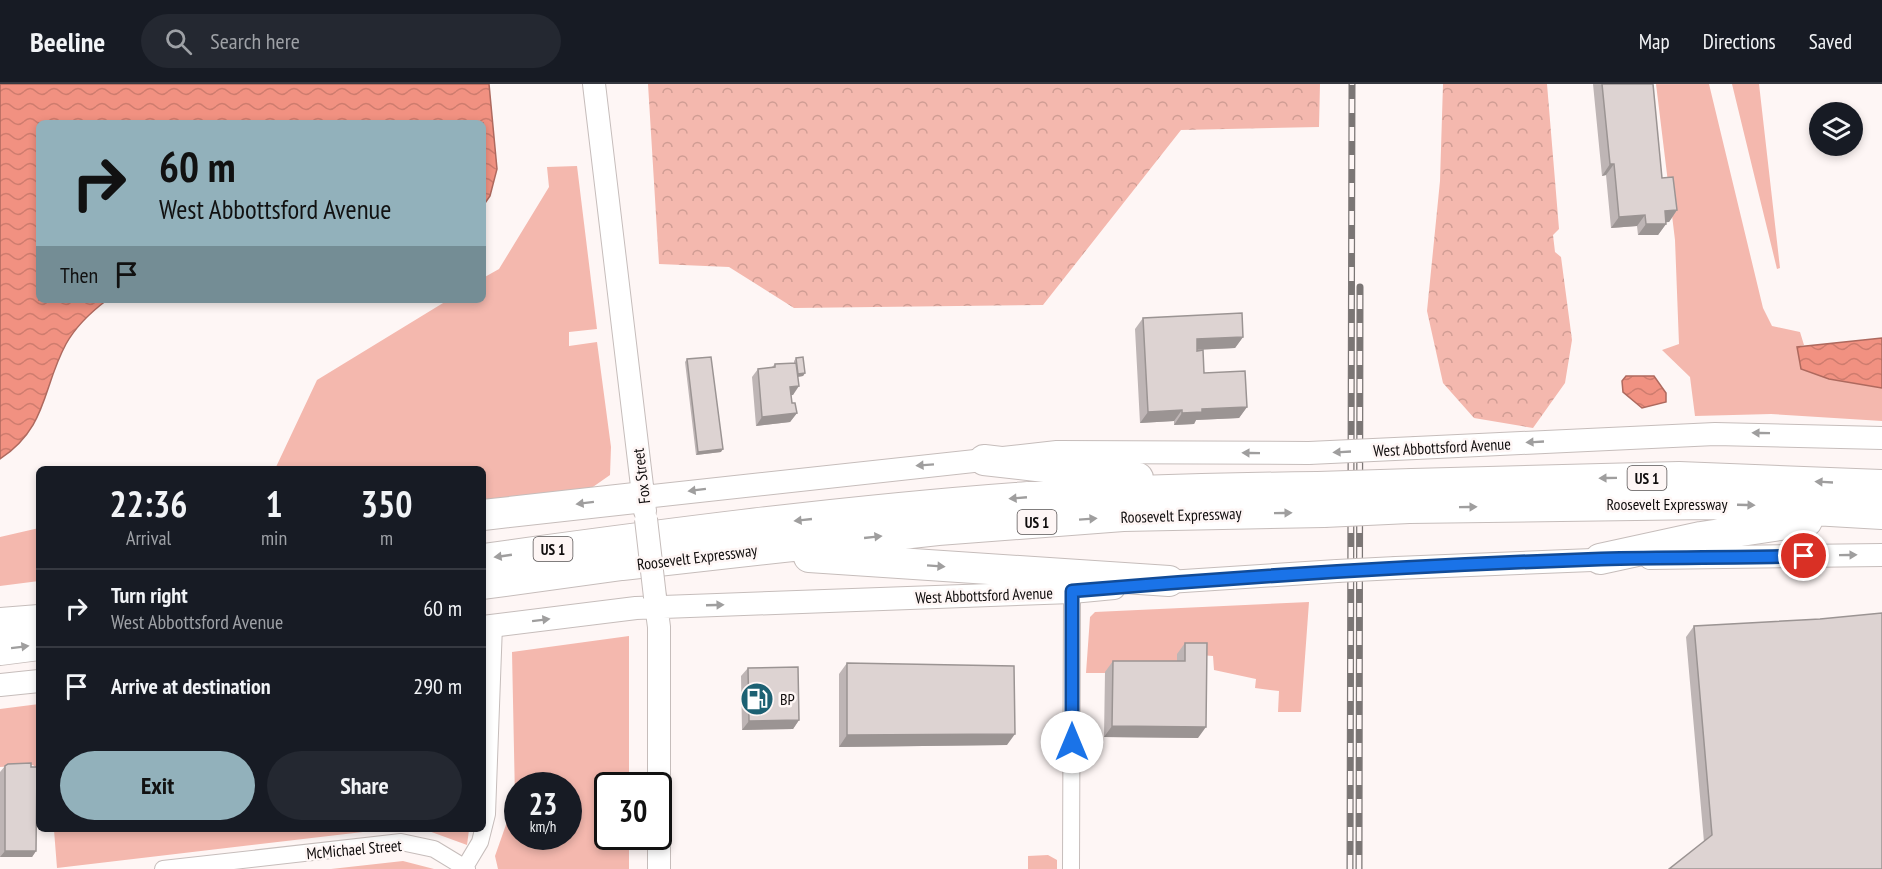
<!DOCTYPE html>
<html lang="en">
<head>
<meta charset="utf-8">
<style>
	:root { --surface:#171b24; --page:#242831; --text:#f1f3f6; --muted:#9ea1a6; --line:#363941; --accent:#92b1bb }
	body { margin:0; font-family:"PT Sans Narrow",sans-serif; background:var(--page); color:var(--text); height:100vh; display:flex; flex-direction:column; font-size:22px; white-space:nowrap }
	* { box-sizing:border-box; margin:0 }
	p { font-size:20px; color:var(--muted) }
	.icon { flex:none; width:33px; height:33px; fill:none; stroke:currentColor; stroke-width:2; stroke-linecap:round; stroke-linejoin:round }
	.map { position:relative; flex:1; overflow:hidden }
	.panel { position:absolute; left:36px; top:382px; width:450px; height:366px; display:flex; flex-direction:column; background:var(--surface); border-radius:9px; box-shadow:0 3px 9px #0003 }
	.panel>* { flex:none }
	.top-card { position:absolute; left:36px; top:36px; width:450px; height:183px; border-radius:9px; box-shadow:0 3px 9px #0003; background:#92b1bb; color:#111; overflow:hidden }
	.controls { position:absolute; left:1809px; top:18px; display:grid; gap:12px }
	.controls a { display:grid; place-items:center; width:54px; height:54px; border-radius:50%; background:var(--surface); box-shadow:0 3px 9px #0003; font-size:30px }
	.speed { position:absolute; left:504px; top:688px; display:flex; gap:12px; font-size:30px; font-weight:700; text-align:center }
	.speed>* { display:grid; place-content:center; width:78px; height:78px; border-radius:50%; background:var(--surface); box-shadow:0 3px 9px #0003; line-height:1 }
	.speed small { font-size:15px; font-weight:400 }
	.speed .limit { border:3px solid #111; border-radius:9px; background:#fff; color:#111 }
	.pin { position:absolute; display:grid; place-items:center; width:51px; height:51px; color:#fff; margin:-26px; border:3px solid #fff; border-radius:50%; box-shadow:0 2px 6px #0007 }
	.me { position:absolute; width:66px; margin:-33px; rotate:0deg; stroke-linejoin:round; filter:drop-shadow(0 0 4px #0008) }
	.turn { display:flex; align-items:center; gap:21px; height:126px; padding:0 24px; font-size:27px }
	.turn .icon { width:78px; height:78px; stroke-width:2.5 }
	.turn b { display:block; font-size:42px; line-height:51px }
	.then { display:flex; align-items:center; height:57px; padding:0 24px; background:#0003; gap:12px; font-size:22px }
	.eta { display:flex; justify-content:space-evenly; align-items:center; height:102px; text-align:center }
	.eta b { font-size:36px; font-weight:700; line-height:42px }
	.cta { display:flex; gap:12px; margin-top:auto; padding:12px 24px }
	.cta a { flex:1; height:69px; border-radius:36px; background:var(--accent); color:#111; font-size:24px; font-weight:700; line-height:69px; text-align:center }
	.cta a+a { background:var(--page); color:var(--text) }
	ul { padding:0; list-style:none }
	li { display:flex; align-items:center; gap:18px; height:78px; padding:0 24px; border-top:2px solid var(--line) }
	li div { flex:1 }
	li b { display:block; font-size:22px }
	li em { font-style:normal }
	header { display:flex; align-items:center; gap:36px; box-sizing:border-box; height:84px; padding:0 30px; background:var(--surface); border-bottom:2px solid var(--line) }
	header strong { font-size:28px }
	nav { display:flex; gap:33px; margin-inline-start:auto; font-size:21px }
	.search { width:420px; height:54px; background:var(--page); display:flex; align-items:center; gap:15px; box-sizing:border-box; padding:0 21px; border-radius:33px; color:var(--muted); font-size:22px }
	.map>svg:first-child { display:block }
	.green { fill:#f4b8ae; fill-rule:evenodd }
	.forest { fill:url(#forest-crowns) }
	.water { fill:url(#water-waves); stroke:#ae695e; stroke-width:1.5 }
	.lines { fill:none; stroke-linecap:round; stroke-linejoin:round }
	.street-casing { stroke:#c6bdbb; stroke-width:18 }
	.secondary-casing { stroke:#c6bdbb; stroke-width:24 }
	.highway-casing { stroke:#c6bdbb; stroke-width:32 }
	.street { stroke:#fff; stroke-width:16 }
	.secondary { stroke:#fff; stroke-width:22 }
	.highway { stroke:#fff; stroke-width:30 }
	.rail-casing { stroke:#7b7675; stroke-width:7 }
	.rail { stroke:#fef6f5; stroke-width:4.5; stroke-dasharray:14; stroke-linecap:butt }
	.secondary-bridge-casing { stroke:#c6bdbb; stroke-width:24; stroke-linecap:butt }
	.highway-bridge-casing { stroke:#c6bdbb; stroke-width:32; stroke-linecap:butt }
	.secondary-bridge { stroke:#fff; stroke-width:22 }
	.highway-bridge { stroke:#fff; stroke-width:30 }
	.wall { fill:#beb5b5 }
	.shaded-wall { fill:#9b9493 }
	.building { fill:#ddd3d2; stroke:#9b9493; stroke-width:1.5 }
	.oneway { fill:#9f9e9e }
	.route-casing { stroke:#114b97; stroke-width:15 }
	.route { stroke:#1a73e8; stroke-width:10 }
	.labels { text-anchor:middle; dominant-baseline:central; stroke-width:5; stroke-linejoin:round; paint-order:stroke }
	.shield { fill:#fef6f5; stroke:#575353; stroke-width:1.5 }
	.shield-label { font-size:15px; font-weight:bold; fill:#100d0d }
	.street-label { font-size:16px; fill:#100d0d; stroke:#fef6f5 }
	.poi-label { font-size:16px; fill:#100d0d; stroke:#fef6f5; text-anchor:start }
</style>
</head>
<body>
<header>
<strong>Beeline</strong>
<div class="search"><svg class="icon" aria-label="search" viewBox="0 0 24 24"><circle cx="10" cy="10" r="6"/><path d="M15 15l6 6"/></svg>Search here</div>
<nav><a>Map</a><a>Directions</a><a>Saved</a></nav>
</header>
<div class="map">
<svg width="1882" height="785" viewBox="0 0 1882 785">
	<defs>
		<pattern id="forest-crowns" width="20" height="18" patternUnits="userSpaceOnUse" patternTransform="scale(1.5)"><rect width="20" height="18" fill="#f4b8ae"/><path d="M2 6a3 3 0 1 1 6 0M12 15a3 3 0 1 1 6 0" fill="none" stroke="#d09d94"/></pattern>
		<pattern id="water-waves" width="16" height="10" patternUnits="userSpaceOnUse" patternTransform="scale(1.5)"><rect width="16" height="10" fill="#f19181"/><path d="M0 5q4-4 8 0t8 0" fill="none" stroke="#ce7c6e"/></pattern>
	</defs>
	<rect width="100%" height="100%" fill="#fef6f5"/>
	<path class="green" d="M1656 0H1709L1763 224 1772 242 1800 248 1804 261 1797 263 1829 295 1882 304V337L1771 330 1695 332 1690 293 1662 266 1679 260 1675 156Z
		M1732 0H1759L1780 184 1777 185Z
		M577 82 597 245 569 248V262L597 258 611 363 610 391 590 405 483 421V386H271L276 383 317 296 448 216H483V194L499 185 549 103 547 83Z
		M39 444V497L0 502V453Z
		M1309 518 1301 628H1278L1279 607 1255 604 1256 595 1214 586 1213 572 1199 571 1177 589H1086L1090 533 1095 528Z
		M629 552V702H608V753H629V785H498L495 772 515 715 512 568ZM518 702H568V753H518Z
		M39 620V686L33 681 0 683V625Z
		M54 746H380L57 784Z
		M426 746H469L467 761Z
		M1048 771 1057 776V785H1028V772Z
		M403 777 434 785H331Z"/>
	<path class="forest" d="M648 0H1320L1319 43 1181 46 1043 221 794 224 729 183 659 180Z
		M1443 0H1547L1559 145 1553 151 1555 168 1561 173 1572 256 1565 299 1533 344 1474 334 1443 299 1427 227 1440 97Z"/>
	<path class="water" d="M0 0H489L497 85 490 112 483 122V39H39V216H107C91 228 76 242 66 260 42 304 48 343 0 375Z
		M1882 254V304L1829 295 1801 285 1797 263Z
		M1626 292H1654L1666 309V318L1642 324 1623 308 1622 297Z"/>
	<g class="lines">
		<defs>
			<path id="street" d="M465 783 480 758 487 730 494 541
				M163 785 401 758 434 765 467 785
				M1071 785 1072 508"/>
			<path id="secondary" d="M594 0 645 427
				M1416 364 1715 350 1882 354
				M644 413 1057 368 1309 369
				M1650 474 1882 471
				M1396 484 1617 475
				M1153 499 1337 487
				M655 513 659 543V785
				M483 543 636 524 1072 508 1114 504
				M0 601 39 597"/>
			<path id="highway" d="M984 376 1138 394
				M1412 400 1679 393 1882 401
				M1409 424 1710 420 1882 430
				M483 431 644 413
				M809 473 1169 497
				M483 475C664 450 846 426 1028 413 1124 406 1221 404 1318 403
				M1600 475 1701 453 1807 437
				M483 500 622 481 938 446 1123 432 1324 428
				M0 539 39 536
				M0 566 39 561"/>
		</defs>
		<use href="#street" class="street-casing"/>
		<use href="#secondary" class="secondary-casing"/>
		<use href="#highway" class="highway-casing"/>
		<use href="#street" class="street"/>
		<use href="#secondary" class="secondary"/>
		<use href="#highway" class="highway"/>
		<defs>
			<path id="rail" d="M1350 785 1352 0
				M1359 785 1360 203"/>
		</defs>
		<use href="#rail" class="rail-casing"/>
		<use href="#rail" class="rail"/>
		<defs>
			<path id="secondary-bridge" d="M1309 369 1416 364
				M646 435 655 513
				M1337 487 1396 484"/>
			<path id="highway-bridge" d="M1318 403 1412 400
				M1324 428 1409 424"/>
		</defs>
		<use href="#secondary-bridge" class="secondary-bridge-casing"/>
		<use href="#highway-bridge" class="highway-bridge-casing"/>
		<use href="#secondary-bridge" class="secondary-bridge"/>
		<use href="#highway-bridge" class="highway-bridge"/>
	</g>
	<path class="wall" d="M1593 0H1653L1662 94 1677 126 1669 138H1666V140L1658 151H1638L1637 142 1611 144 1606 91 1602 92Z
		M1143 234 1243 253 1235 264 1197 266 1204 289 1247 323 1239 334 1196 336 1194 340 1174 341V337L1140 339 1135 245Z
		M796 274 805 289 803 292 798 293 793 311H791L792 319 797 329 790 338 756 342 752 293 758 285 772 283 775 280 794 279V277Z
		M687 275 721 368 696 371 685 278Z
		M1820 535 1882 785 1704 758 1686 553 1694 542Z
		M1185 559 1198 654 1104 653 1105 588 1113 577H1177V570Z
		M847 579 1007 661 839 663V590Z
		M748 584 799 636 793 645 742 646 741 592Z
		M5 682 36 767 32 773H0V688Z"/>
	<path class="shaded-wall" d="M1610 80H1614L1606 91 1602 92Z
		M1677 126 1669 138 1657 139 1665 127Z
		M1645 131 1637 142 1611 144 1619 133Z
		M1646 140H1666L1658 151H1638Z
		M1243 253 1235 264 1189 266 1197 255Z
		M805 289 803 292 796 293 798 290Z
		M799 302 793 311 784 312 790 303Z
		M1247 323 1239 334 1196 336 1194 340 1174 341 1182 329 1202 325Z
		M1182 326 1174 337 1140 339 1148 328Z
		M797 329 790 338 756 342 762 333Z
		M723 365 721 368 696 371 698 368Z
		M799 636 793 645 742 646 749 637Z
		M1112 642 1206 643 1198 654 1104 653Z
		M1015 650 1007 661 839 663 847 651Z
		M5 767H36L32 773H0Z"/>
	<path class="building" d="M1602 0H1653L1662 94 1673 93 1677 126 1665 127 1666 140H1646L1645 131 1619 133 1614 80H1610Z
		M1242 229 1243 253 1197 255V267L1203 266 1204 289 1245 287 1247 323 1202 325V328L1182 329V326L1148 328 1143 234Z
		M711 273 723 365 698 368 687 275Z
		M803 273 805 289 798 290 796 274Z
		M796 279 799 302 790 303 792 319H795L797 329 762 333 758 285 775 283V280Z
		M1882 529V785H1669L1712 751 1694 542 1820 535Z
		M1185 559H1207L1206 643 1112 642 1113 577H1185Z
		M847 579 1014 582 1015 650 847 651Z
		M798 583 799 636 749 637 748 584Z
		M31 679V683H37L36 767H5V682L8 680Z"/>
	<defs><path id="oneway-solid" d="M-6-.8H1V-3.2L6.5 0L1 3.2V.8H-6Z" transform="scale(1.5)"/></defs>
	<g class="oneway">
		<use href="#oneway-solid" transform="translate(1761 349) rotate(-179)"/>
		<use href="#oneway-solid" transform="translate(1535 358) rotate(177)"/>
		<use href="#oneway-solid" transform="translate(1342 368) rotate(177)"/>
		<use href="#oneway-solid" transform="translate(1251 369) rotate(-179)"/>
		<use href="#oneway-solid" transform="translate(925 381) rotate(176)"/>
		<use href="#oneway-solid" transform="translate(1608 394) rotate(179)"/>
		<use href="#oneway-solid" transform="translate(1824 398) rotate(-177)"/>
		<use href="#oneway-solid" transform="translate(697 406) rotate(173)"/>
		<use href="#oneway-solid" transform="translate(1018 414) rotate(175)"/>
		<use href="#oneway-solid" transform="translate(585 419) rotate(173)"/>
		<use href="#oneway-solid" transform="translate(1746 421) rotate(2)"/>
		<use href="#oneway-solid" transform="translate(1468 423) rotate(-1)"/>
		<use href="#oneway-solid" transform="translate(1283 429) rotate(-1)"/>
		<use href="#oneway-solid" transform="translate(1088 435) rotate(-4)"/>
		<use href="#oneway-solid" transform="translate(803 436) rotate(174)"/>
		<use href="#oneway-solid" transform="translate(873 453) rotate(-6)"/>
		<use href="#oneway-solid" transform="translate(1848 471) rotate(-1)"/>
		<use href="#oneway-solid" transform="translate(503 472) rotate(172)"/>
		<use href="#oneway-solid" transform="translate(936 482) rotate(4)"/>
		<use href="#oneway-solid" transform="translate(715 521) rotate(-2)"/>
		<use href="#oneway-solid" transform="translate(541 536) rotate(-7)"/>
		<use href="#oneway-solid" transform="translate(20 563) rotate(-7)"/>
	</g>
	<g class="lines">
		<defs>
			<path id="route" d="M1072 658V507C1248 492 1424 481 1601 475 1669 473 1737 474 1804 472"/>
		</defs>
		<use href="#route" class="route-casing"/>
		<use href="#route" class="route"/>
	</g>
	<defs>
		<symbol id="fuel-disc" viewBox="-11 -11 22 22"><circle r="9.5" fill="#1d6173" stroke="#fef6f5"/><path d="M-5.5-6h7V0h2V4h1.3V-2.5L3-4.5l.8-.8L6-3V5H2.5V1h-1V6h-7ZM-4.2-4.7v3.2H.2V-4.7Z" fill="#fff"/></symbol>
	</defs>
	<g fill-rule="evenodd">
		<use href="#fuel-disc" x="738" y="596" width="38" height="38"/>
	</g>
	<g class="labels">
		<g class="shield">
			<rect x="1627.5" y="382" width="39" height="24" rx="4.5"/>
			<rect x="1017.5" y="426" width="39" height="24" rx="4.5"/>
			<rect x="533.5" y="453" width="39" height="24" rx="4.5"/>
		</g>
		<g class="shield-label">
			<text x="1647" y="394">US 1</text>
			<text x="1037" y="438">US 1</text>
			<text x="553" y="465">US 1</text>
		</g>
		<g class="street-label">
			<text transform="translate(1442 363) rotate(-3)">West Abbottsford Avenue</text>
			<text transform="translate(641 392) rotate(-97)">Fox Street</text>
			<text x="1667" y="420">Roosevelt Expressway</text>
			<text transform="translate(1181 431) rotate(-2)">Roosevelt Expressway</text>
			<text transform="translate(697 473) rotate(-7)">Roosevelt Expressway</text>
			<text transform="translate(984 511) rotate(-2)">West Abbottsford Avenue</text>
			<text transform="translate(354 765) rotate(-5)">McMichael Street</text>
		</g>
		<g class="poi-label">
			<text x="780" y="615">BP</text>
		</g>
	</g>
</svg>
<div class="controls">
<a><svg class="icon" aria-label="layers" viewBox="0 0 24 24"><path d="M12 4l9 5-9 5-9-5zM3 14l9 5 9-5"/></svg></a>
</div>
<div class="speed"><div>23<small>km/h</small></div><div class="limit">30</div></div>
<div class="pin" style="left:1804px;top:472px;background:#d93025"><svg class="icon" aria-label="arrive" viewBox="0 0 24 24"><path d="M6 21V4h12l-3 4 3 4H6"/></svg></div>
<svg class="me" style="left:1072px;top:658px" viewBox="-20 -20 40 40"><circle r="19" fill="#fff"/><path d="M0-13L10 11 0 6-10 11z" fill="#1a73e8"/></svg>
<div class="top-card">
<div class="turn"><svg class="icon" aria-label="right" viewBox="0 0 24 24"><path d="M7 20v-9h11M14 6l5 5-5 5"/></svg><div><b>60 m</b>West Abbottsford Avenue</div></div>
<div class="then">Then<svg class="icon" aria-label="arrive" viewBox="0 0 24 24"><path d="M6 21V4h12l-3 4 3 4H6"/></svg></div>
</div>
<section class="panel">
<div class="eta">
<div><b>22:36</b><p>Arrival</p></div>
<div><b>1</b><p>min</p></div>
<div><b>350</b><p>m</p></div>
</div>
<ul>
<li><svg class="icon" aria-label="right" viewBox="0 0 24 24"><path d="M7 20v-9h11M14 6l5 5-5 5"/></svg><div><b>Turn right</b><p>West Abbottsford Avenue</p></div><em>60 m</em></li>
<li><svg class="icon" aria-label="arrive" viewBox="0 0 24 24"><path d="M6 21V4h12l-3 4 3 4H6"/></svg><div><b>Arrive at destination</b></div><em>290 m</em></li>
</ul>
<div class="cta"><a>Exit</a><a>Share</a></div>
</section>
</div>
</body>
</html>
